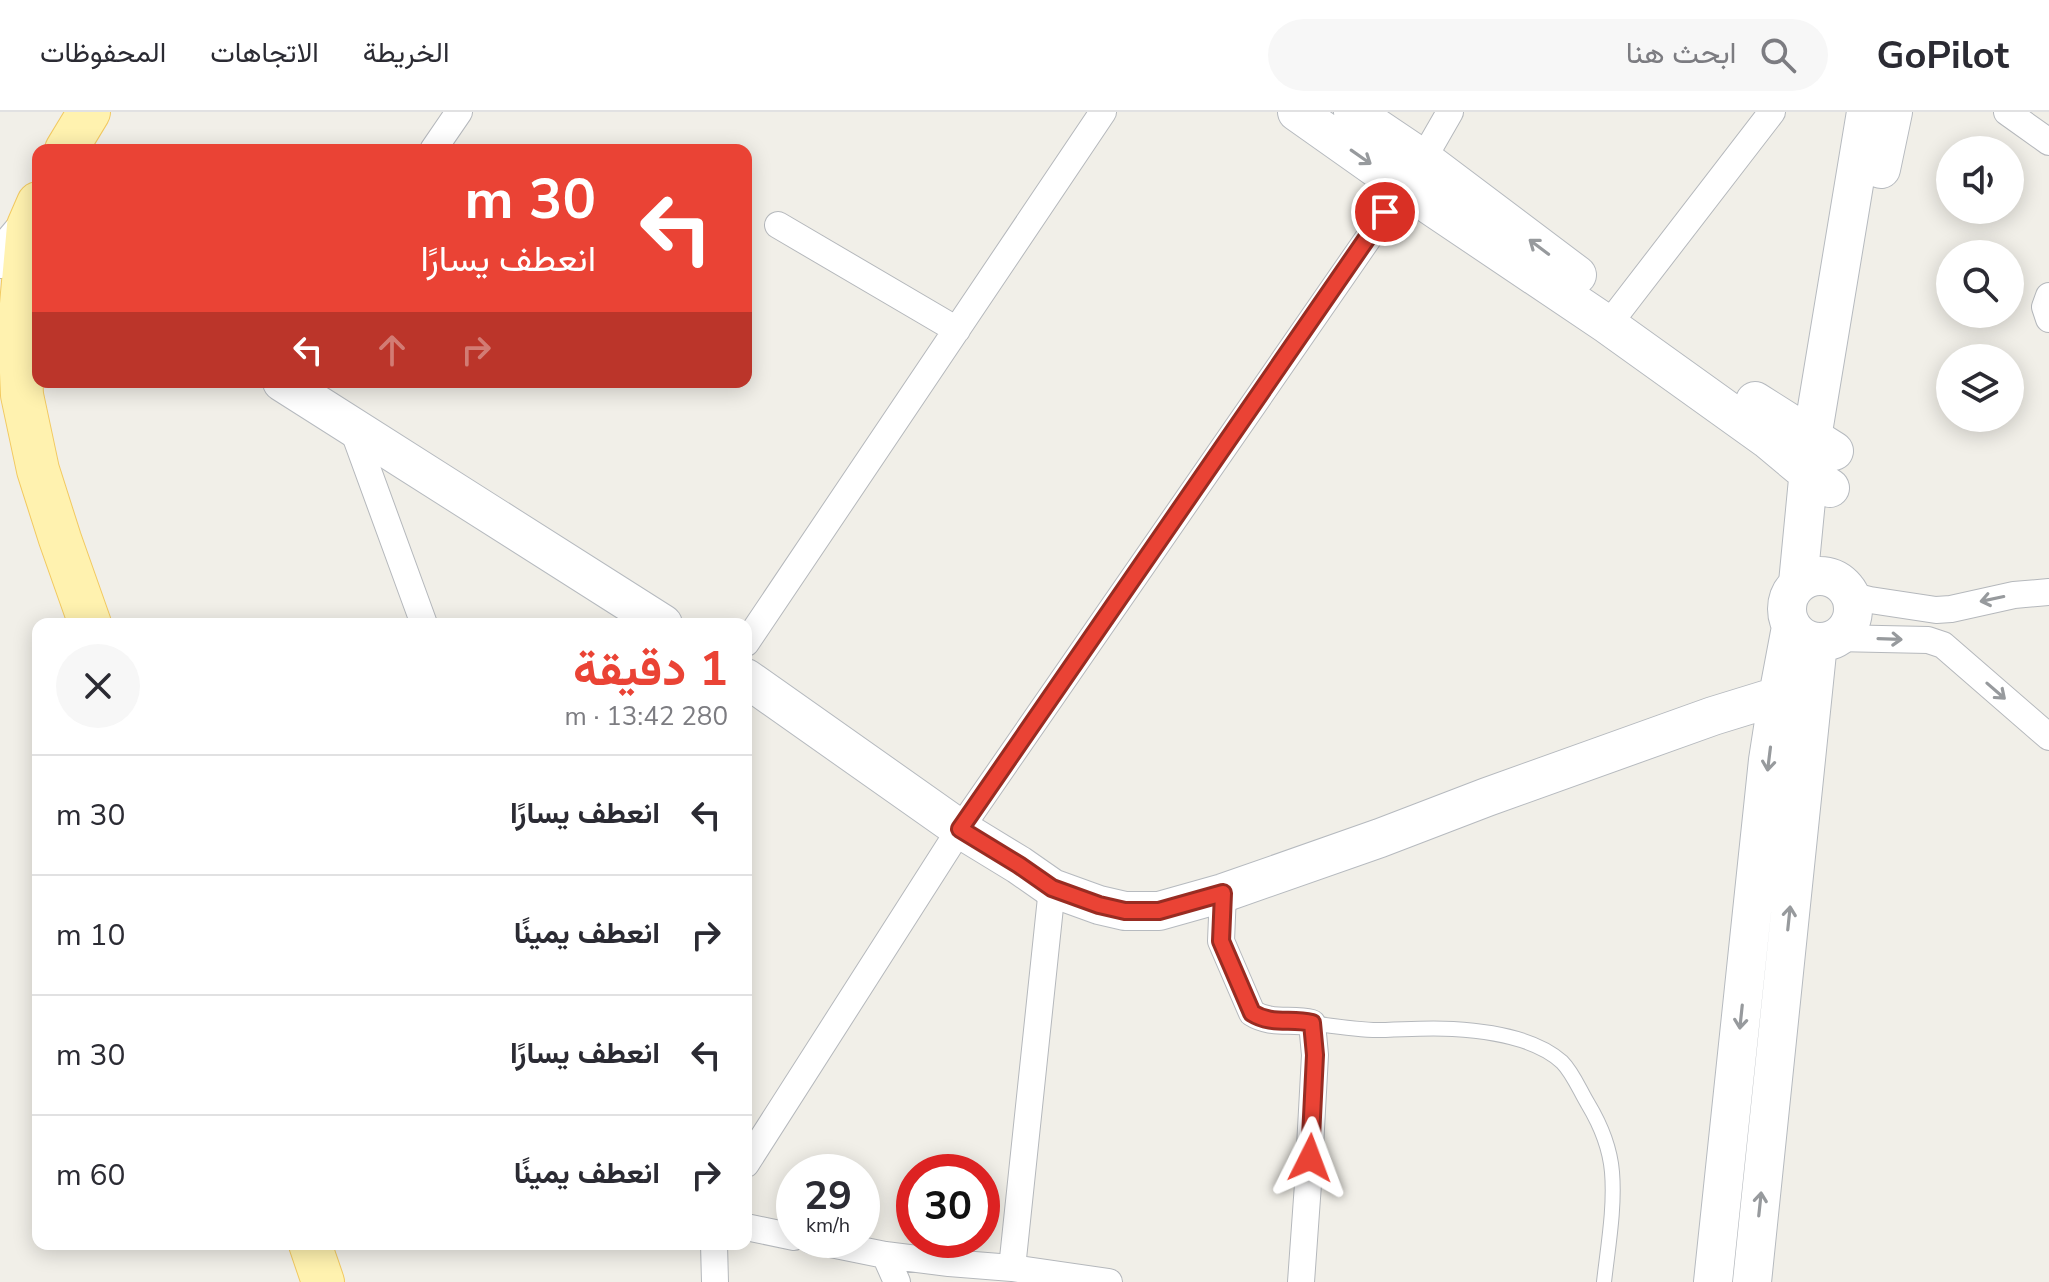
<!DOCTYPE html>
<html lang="ar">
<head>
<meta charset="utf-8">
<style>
	:root { --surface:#fff; --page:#f7f7f7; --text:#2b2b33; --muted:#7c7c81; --line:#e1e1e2; --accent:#ea4335 }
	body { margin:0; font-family:"Nunito Sans",Vazirmatn,sans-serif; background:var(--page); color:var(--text); direction:rtl; height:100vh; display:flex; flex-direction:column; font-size:30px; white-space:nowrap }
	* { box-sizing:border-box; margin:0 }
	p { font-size:26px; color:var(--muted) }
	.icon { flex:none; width:44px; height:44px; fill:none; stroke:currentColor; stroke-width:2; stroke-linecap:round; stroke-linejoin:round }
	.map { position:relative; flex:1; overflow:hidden; direction:ltr }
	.sheet { position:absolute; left:32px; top:506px; width:720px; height:632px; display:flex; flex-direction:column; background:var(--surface); border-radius:16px; box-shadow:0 4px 20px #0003; direction:rtl }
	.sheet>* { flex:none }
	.guide { position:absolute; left:32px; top:32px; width:720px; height:244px; border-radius:16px; box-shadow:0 4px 20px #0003; direction:rtl; background:#ea4335; color:#fff; overflow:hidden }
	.buttons { position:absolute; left:1936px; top:24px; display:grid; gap:16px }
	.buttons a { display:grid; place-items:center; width:88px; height:88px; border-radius:50%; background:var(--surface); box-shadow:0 4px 20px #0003; font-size:40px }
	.speed { position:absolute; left:776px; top:1042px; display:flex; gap:16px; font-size:40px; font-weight:700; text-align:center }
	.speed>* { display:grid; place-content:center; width:104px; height:104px; border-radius:50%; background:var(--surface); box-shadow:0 4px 20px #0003; line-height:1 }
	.speed small { font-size:20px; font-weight:400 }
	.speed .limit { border:12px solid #d22; background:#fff; color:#111 }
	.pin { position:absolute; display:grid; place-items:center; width:68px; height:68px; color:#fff; margin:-34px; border:4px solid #fff; border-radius:50%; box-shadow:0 2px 8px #0007 }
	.me { position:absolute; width:88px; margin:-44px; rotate:3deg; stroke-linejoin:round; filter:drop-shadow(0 0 6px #0008) }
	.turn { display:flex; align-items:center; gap:28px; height:168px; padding:0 24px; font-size:36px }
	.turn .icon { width:104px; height:104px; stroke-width:2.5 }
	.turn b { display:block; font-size:56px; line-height:68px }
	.lanes { display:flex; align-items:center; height:76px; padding:0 24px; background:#0003; justify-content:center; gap:40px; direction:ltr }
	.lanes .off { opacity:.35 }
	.round { display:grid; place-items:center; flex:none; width:84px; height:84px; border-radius:42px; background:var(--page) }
	.overview { display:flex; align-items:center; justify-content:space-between; height:136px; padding:0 24px }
	h1 { font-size:48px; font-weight:700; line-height:60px; color:var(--accent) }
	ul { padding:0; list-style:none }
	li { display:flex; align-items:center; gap:24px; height:120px; padding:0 24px; border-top:2px solid var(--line) }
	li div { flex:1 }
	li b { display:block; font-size:30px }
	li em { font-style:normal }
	header { display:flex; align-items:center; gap:48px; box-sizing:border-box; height:112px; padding:0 40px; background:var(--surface); border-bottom:2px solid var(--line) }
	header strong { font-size:38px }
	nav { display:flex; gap:44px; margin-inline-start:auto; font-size:28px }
	.search { width:560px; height:72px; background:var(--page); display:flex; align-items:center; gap:20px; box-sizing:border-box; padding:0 28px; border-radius:44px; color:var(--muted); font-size:30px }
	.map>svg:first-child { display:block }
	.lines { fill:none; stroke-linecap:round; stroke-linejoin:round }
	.lane-casing { stroke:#b5b8bc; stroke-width:16 }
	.street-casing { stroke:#b5b8bc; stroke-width:28 }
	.secondary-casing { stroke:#b6babf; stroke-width:40 }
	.primary-casing { stroke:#f2c960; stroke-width:44 }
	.lane { stroke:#fff; stroke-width:14 }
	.street { stroke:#fff; stroke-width:26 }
	.secondary { stroke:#fff; stroke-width:38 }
	.primary { stroke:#fff2af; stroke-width:42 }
	.oneway { stroke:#979a9d }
	.route-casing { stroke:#982c22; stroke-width:20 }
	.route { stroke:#ea4335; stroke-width:14 }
</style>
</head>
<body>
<header>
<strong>GoPilot</strong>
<div class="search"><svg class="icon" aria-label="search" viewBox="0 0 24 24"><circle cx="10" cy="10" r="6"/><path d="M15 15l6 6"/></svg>ابحث هنا</div>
<nav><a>الخريطة</a><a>الاتجاهات</a><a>المحفوظات</a></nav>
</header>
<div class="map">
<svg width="2049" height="1170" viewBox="0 0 2049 1170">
	<rect width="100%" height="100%" fill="#f1efe8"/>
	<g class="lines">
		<defs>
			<path id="lane" d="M1312 911C1332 914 1353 917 1373 918 1400 918 1426 915 1453 917 1487 919 1536 926 1562 950 1573 961 1580 979 1588 992 1600 1012 1610 1036 1612 1060 1615 1096 1608 1134 1604 1170"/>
			<path id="street" d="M2007 0 2049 30
				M433 38 459 0
				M778 113 957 218
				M2049 184 2045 195 2049 207
				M1608 213 1772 0
				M351 312 424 512
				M1850 483 1870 488 1936 498 1951 497 2014 483 2049 480
				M1835 526 1928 528 1943 533 2049 625
				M746 531 1103 0
				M1223 781 1221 829 1252 901C1271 913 1291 906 1312 911L1315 943 1308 1072 1301 1170
				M746 1052 960 717 1423 47 1450 0
				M746 1115 794 1125
				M811 1128 885 1143 949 1151 1012 1156 1109 1170
				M714 1132 715 1170
				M885 1143 897 1170
				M1012 1156 1052 776"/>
			<path id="secondary" d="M1297 0 1403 75 1608 213 1767 327 1809 362 1830 376
				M1353 0 1423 47 1577 163
				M1881 57 1893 0
				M0 147 28 114H38
				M282 270 663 512
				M1755 289 1834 339
				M1787 497a33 33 0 1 1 66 0a33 33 0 1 1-66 0Z
				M1798 471 1812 326 1866 0
				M746 566 960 717 1019 753 1052 776 1099 793 1125 799H1159L1223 781 1380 726 1487 685 1713 604 1778 584 1813 576
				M1713 1170 1768 648 1778 584 1791 515
				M1752 1170 1818 531"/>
			<path id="primary" d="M66 38 89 0
				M38 91 28 114 19 215 22 283 38 358 60 427 90 512
				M310 1132 323 1170"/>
		</defs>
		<use href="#lane" class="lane-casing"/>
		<use href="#street" class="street-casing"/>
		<use href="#secondary" class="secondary-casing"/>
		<use href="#primary" class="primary-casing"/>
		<use href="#lane" class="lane"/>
		<use href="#street" class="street"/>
		<use href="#secondary" class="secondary"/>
		<use href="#primary" class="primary"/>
	</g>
	<defs><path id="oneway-shaft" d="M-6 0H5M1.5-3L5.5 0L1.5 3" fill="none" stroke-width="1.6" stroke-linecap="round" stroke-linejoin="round" transform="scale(2)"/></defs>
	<g class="oneway">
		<use href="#oneway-shaft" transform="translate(1361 45) rotate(35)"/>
		<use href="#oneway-shaft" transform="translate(1539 135) rotate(-143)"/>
		<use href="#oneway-shaft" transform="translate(1992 487) rotate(168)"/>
		<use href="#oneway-shaft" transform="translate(1890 527) rotate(2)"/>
		<use href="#oneway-shaft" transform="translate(1996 579) rotate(41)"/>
		<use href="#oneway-shaft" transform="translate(1769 647) rotate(97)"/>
		<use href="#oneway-shaft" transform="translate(1789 806) rotate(-84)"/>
		<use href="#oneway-shaft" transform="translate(1741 905) rotate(96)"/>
		<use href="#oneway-shaft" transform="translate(1760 1092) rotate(-84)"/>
	</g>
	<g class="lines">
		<defs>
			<path id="route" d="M1310 1046 1315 943 1312 911C1291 906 1271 913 1252 901L1221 829 1223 781 1159 799H1125L1099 793 1052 776 1019 753 960 717 1385 100"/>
		</defs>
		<use href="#route" class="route-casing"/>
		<use href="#route" class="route"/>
	</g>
</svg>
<div class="buttons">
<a><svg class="icon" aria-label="sound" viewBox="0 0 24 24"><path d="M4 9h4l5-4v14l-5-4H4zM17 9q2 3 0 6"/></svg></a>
<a><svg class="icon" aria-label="search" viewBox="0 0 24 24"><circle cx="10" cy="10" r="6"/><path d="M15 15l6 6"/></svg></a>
<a><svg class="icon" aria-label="layers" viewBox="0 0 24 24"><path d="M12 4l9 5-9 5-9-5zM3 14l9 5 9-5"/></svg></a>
</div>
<div class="speed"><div>29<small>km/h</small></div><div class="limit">30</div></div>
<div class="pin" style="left:1385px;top:100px;background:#d93025"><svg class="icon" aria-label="arrive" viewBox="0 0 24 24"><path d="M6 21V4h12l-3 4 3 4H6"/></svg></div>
<svg class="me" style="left:1310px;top:1046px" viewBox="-20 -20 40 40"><path d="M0-17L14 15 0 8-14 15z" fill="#ea4335" stroke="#fff" stroke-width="4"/></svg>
<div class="guide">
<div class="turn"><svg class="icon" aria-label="left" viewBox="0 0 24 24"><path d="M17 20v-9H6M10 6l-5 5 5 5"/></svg><div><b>30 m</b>انعطف يسارًا</div></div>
<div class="lanes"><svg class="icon" aria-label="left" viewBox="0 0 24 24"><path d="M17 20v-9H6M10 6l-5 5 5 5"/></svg><svg class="icon off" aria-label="ahead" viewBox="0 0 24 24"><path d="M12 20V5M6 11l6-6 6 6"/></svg><svg class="icon off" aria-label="right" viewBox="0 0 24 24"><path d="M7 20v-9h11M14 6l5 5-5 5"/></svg></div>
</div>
<section class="sheet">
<div class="overview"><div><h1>1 دقيقة</h1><p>280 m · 13:42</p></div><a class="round"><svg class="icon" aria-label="close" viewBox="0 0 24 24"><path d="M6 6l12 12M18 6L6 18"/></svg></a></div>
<ul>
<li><svg class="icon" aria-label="left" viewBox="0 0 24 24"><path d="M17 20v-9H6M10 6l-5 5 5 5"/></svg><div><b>انعطف يسارًا</b></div><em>30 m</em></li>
<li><svg class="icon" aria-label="right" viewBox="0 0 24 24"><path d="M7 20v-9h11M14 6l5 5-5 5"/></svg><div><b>انعطف يمينًا</b></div><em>10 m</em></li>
<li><svg class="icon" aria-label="left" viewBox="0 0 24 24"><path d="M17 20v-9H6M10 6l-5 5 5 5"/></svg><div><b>انعطف يسارًا</b></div><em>30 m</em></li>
<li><svg class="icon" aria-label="right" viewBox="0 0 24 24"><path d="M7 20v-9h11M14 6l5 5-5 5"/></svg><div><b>انعطف يمينًا</b></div><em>60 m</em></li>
</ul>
</section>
</div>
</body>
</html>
